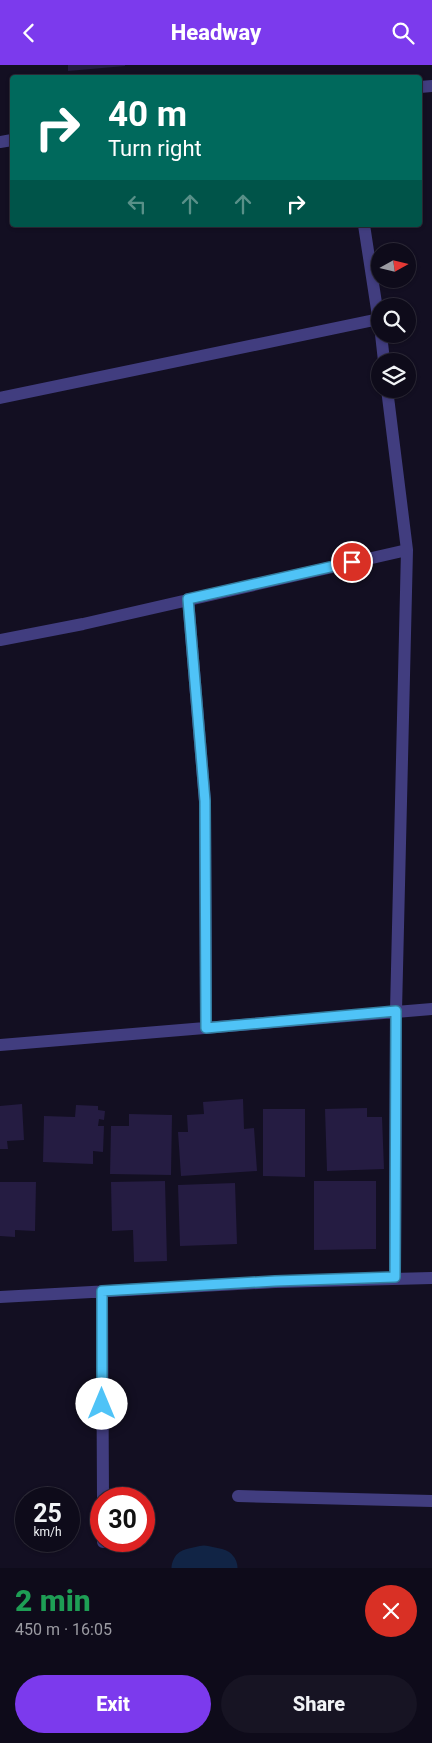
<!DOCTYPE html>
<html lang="en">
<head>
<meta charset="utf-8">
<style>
	:root { --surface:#0e0b1a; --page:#171423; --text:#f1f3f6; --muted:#9b9ba2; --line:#2e2b39; --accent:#7c3aed }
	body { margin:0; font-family:Roboto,sans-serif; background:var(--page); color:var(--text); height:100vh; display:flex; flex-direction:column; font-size:19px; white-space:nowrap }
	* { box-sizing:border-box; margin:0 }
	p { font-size:16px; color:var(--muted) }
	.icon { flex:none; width:28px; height:28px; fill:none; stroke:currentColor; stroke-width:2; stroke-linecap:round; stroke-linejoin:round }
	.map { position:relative; height:1503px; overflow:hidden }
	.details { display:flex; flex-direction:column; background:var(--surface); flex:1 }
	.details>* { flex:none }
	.hud { position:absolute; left:10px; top:10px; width:412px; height:152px; border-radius:5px; box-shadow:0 1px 4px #0004,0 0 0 1px var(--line); background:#00695c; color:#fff; overflow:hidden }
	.needle { width:32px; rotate:82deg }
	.controls { position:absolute; left:371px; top:178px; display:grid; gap:10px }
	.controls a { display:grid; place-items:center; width:45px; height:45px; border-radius:50%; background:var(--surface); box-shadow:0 1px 4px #0004,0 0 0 1px var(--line); font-size:25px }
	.speed { position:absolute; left:15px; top:1422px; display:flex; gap:10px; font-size:25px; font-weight:700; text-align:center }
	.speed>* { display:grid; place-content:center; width:65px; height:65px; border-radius:50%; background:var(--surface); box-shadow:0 1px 4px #0004,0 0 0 1px var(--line); line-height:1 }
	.speed small { font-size:12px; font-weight:400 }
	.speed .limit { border:8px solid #d22; background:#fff; color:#111 }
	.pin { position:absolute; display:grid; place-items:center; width:42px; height:42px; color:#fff; margin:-21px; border:2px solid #fff; border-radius:50%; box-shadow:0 1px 5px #0007 }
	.me { position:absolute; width:55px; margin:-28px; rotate:0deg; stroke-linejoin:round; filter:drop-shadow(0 0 4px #0008) }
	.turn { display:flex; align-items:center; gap:18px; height:105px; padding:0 15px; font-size:22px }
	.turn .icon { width:65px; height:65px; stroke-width:2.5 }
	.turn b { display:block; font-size:35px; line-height:42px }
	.lanes { display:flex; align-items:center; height:48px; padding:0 15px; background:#0003; justify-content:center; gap:25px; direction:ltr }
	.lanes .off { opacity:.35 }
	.round { display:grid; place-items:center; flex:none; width:52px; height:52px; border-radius:26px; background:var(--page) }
	.headline { display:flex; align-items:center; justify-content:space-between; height:85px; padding:0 15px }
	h1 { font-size:30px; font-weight:800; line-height:38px; color:#1e9e55 }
	.primary-button { display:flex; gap:10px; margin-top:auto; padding:10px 15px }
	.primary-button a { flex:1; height:58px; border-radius:30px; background:var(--accent); color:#fff; font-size:20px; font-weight:800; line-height:58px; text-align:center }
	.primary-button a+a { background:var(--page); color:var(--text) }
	header { display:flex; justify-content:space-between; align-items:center; height:65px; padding:0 15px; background:var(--accent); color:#fff; font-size:22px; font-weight:800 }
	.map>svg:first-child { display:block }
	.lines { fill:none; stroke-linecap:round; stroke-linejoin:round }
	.river { stroke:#112445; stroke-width:39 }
	.building { fill:#251c42 }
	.street { stroke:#413d7f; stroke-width:12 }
	.route-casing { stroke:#337fa1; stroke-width:12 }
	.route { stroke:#4fc3f7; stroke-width:9 }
</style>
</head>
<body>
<header><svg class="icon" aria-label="back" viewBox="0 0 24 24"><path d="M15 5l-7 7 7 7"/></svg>Headway<svg class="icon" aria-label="search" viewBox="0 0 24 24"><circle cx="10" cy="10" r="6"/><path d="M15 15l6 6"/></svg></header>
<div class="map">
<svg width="432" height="1503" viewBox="0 0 432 1503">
	<rect width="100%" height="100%" fill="#130f22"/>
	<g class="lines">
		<path class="river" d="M191 1503 204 1500 218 1503"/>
	</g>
	<path class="building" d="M68 0H125V1L68 6Z
		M243 1034 244 1064 254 1063 257 1106 181 1111 178 1067H188L187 1050 204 1049 203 1037Z
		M22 1039 24 1075 7 1076 8 1084H0V1041Z
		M76 1040 98 1041V1045L105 1046 104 1055 99 1054 98 1061H104L103 1087 93 1086V1099L43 1097 44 1051 75 1052Z
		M367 1043V1052H382L384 1104 327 1106 325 1044Z
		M263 1044H305V1112L263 1111Z
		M129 1049 172 1050 171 1110 110 1109 111 1061H129Z
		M165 1116 167 1196 134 1197 133 1165 112 1166 111 1117Z
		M314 1116H376V1184L314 1185Z
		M0 1117H36L35 1166 15 1165V1172L0 1171Z
		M235 1118 237 1179 180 1181 178 1120Z"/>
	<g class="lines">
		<path class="street" d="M420 22 432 21
			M0 77 12 75
			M364 160 380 264
			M381 269 384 296
			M387 324 407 485 396 946 395 1213
			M0 333 379 254
			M188 534 205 737 206 963
			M0 575 83 559 407 485
			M0 980 432 944
			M102 1226 103 1434
			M0 1232 275 1217 432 1213
			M238 1431 432 1436
			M103 1476V1477"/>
	</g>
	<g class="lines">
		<defs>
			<path id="route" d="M102 1339V1226L275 1216 395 1212 396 946 206 963 205 736 188 534 352 497"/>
		</defs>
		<use href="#route" class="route-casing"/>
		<use href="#route" class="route"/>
	</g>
</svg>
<div class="controls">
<a><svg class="needle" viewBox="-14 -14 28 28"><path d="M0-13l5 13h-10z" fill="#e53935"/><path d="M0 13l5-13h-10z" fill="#9b9ba2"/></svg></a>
<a><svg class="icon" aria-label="search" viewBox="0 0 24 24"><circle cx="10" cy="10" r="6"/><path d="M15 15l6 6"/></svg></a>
<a><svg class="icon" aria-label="layers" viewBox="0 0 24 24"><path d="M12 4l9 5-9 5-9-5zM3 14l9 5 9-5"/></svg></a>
</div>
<div class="speed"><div>25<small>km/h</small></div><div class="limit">30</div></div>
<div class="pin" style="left:352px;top:497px;background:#d93025"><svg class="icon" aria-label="arrive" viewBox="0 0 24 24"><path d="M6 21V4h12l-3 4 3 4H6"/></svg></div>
<svg class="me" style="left:102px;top:1339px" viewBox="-20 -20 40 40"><circle r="19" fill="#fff"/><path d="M0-13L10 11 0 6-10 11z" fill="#4fc3f7"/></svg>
<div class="hud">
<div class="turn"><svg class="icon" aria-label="right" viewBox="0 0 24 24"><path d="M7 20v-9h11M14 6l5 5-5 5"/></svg><div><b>40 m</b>Turn right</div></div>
<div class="lanes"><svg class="icon off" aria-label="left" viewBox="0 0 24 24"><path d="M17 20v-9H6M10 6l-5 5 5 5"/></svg><svg class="icon off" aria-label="ahead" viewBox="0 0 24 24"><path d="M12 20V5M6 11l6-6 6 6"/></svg><svg class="icon off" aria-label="ahead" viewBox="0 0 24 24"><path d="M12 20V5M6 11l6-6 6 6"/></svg><svg class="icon" aria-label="right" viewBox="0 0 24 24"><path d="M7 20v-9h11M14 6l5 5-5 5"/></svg></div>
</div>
</div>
<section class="details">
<div class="headline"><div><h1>2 min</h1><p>450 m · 16:05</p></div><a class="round" style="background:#d93025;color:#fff"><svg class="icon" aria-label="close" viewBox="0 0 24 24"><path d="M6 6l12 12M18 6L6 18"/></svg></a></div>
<div class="primary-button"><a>Exit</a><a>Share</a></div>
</section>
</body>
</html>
